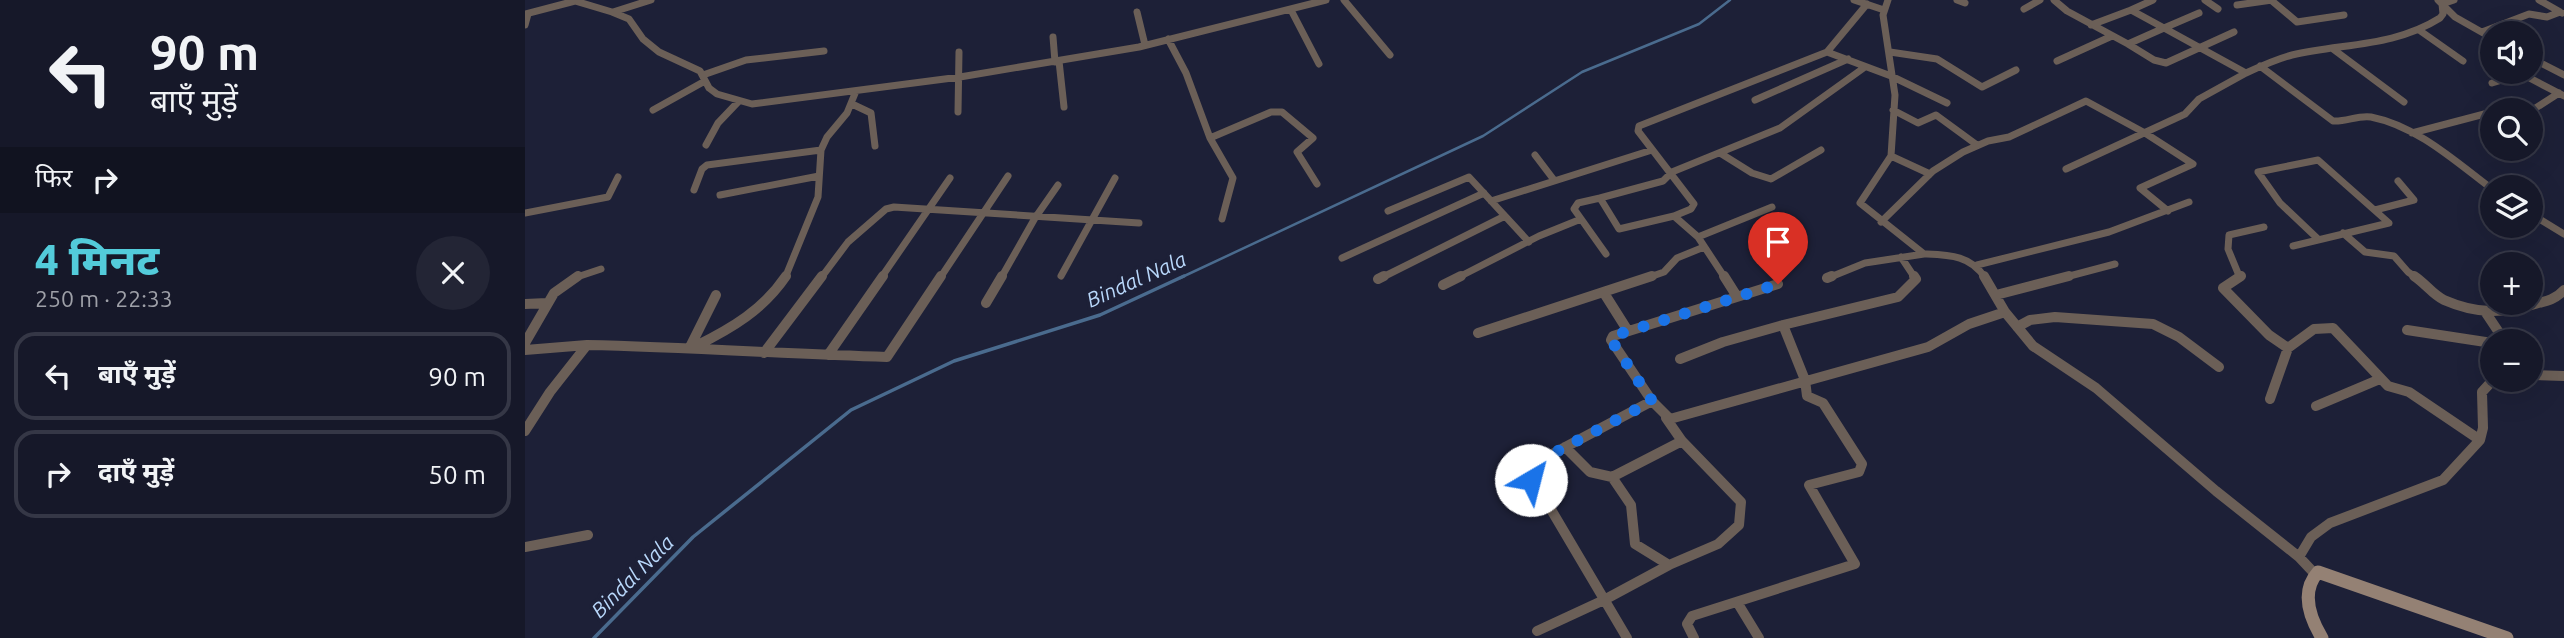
<!DOCTYPE html>
<html lang="hi">
<head>
<meta charset="utf-8">
<style>
	:root { --surface:#161829; --page:#232535; --text:#f1f3f6; --muted:#9ea0a8; --line:#353746; --accent:#53cbda }
	body { margin:0; font-family:Ubuntu,"Noto Sans Devanagari",sans-serif; background:var(--page); color:var(--text); height:100vh; display:flex; flex-direction:column; font-size:26px; white-space:nowrap }
	* { box-sizing:border-box; margin:0 }
	p { font-size:23px; color:var(--muted) }
	.icon { flex:none; width:38px; height:38px; fill:none; stroke:currentColor; stroke-width:2; stroke-linecap:round; stroke-linejoin:round }
	.map { position:relative; flex:1; overflow:hidden }
	.details { display:flex; flex-direction:column; background:var(--surface); width:525px }
	.details>* { flex:none }
	.banner { background:#161829; color:var(--text); overflow:hidden }
	.fabs { position:absolute; left:1955px; top:21px; display:grid; gap:14px }
	.fabs a { display:grid; place-items:center; width:63px; height:63px; border-radius:50%; background:var(--surface); box-shadow:0 7px 28px #0002,0 0 0 2px var(--line); font-size:35px }
	.pin { position:absolute; display:grid; place-items:center; width:60px; height:60px; color:#fff; margin:-72px -30px; border-radius:50% 50% 50% 0; rotate:-45deg; box-shadow:0 0 7px #0007 }
	.pin .icon { rotate:45deg }
	.me { position:absolute; width:77px; margin:-38px; rotate:37deg; stroke-linejoin:round; filter:drop-shadow(0 0 5px #0008) }
	.turn { display:flex; align-items:center; gap:24px; height:147px; padding:0 35px; font-size:32px }
	.turn .icon { width:91px; height:91px; stroke-width:2.5 }
	.turn b { display:block; font-size:49px; line-height:60px }
	.then { display:flex; align-items:center; height:66px; padding:0 35px; background:#0003; gap:14px; font-size:26px }
	.round { display:grid; place-items:center; flex:none; width:74px; height:74px; border-radius:37px; background:var(--page) }
	.head { display:flex; align-items:center; justify-content:space-between; height:119px; padding:0 35px }
	h1 { font-size:42px; font-weight:800; line-height:52px; color:var(--accent) }
	ul { padding:0; list-style:none }
	li { display:flex; align-items:center; gap:21px; height:88px; margin:0 14px 10px; padding:0 21px; border:4px solid var(--line); border-radius:21px }
	li div { flex:1 }
	li b { display:block; font-size:26px }
	li em { font-style:normal }
	main { display:flex; flex:1; min-height:0 }
	.map>svg:first-child { display:block }
	.lines { fill:none; stroke-linecap:round; stroke-linejoin:round }
	.stream-far1 { stroke:#4a6b8e; stroke-width:2.5 }
	.stream { stroke:#4a6b8e; stroke-width:3.5 }
	.street-far1 { stroke:#6b5f57; stroke-width:7 }
	.street { stroke:#6b5f57; stroke-width:10 }
	.secondary { stroke:#948174; stroke-width:13 }
	.route { stroke:#1a73e8; stroke-width:12; stroke-dasharray:0 21.6 }
	.labels { text-anchor:middle; dominant-baseline:central; stroke-width:7; stroke-linejoin:round; paint-order:stroke }
	.water-label { font-size:21px; font-style:italic; fill:#b8d7fa; stroke:#1d2037 }
</style>
</head>
<body>
<main>
<section class="details">
<div class="banner">
<div class="turn"><svg class="icon" aria-label="left" viewBox="0 0 24 24"><path d="M17 20v-9H6M10 6l-5 5 5 5"/></svg><div><b>90 m</b>बाएँ मुड़ें</div></div>
<div class="then">फिर<svg class="icon" aria-label="right" viewBox="0 0 24 24"><path d="M7 20v-9h11M14 6l5 5-5 5"/></svg></div>
</div>
<div class="head"><div><h1>4 मिनट</h1><p>250 m · 22:33</p></div><a class="round"><svg class="icon" aria-label="close" viewBox="0 0 24 24"><path d="M6 6l12 12M18 6L6 18"/></svg></a></div>
<ul>
<li><svg class="icon" aria-label="left" viewBox="0 0 24 24"><path d="M17 20v-9H6M10 6l-5 5 5 5"/></svg><div><b>बाएँ मुड़ें</b></div><em>90 m</em></li>
<li><svg class="icon" aria-label="right" viewBox="0 0 24 24"><path d="M7 20v-9h11M14 6l5 5-5 5"/></svg><div><b>दाएँ मुड़ें</b></div><em>50 m</em></li>
</ul>
</section>
<div class="map">
<svg width="2039" height="638" viewBox="0 0 2039 638">
	<rect width="100%" height="100%" fill="#1d2037"/>
	<g class="lines">
		<path class="stream-far1" d="M655 278 958 136 1057 72 1174 24 1205 0"/>
		<path class="stream" d="M69 638 168 537 326 410 429 361 575 315 659 276"/>
		<path class="street-far1" d="M819 0 865 55
			M1329 0 1359 10
			M1432 0 1440 3
			M1529 0 1542 11 1603 44 1639 28 1606 10 1628 0
			M1680 0 1693 9
			M1746 0 1772 22 1819 15
			M1913 0 1930 17 1967 38
			M2014 0 2037 13
			M1712 5 1747 0
			M1499 9 1515 0
			M766 10 794 64
			M88 12 126 0
			M612 12 620 45
			M0 14 50 1 87 12 104 19 118 39 134 52 175 71 184 88 192 94 227 104 435 77 614 47 801 0
			M0 25 3 14
			M1566 25 1606 10
			M1639 28 1721 73C1736 66 1751 59 1767 55 1818 43 1869 47 1915 18L1918 14 1917 4 1929 0
			M1639 28 1674 13
			M1894 30 1938 61
			M1957 32 2004 14 2022 17 2035 12
			M528 37 530 62
			M643 39 661 73 685 138 708 178 697 219
			M1603 44 1629 60 1641 63 1709 32
			M1808 49 1879 102
			M1302 52 1342 4
			M1365 52 1412 59 1457 87 1491 70
			M2006 58 2039 75
			M534 61 539 107
			M1532 61 1587 36
			M1735 66 1808 121C1821 122 1833 115 1846 117 1892 126 1931 162 1967 189
			M178 75 221 60 299 51
			M1967 83 1997 74 2039 96
			M1230 100 1323 59
			M327 104 346 113 350 146
			M128 110 180 81
			M1368 110 1393 123 1411 115 1452 145
			M2006 111 2034 93
			M433 112 434 52
			M1887 133 1967 112
			M685 138 746 112H757L788 138 772 152 792 184
			M181 145 193 123 213 102
			M1195 153 1227 173 1246 179 1296 150
			M1010 155 1029 180
			M1366 156 1405 174
			M1541 169 1660 114 1674 99 1721 73
			M169 190 177 169 182 165 296 150
			M195 195 294 176
			M1075 198 1053 203 1049 209 1081 254
			M966 201 1127 150
			M1850 210 1889 200 1873 181
			M863 211 944 177 1004 242
			M0 213 83 197 93 177
			M2006 214 2039 234
			M1149 216 1166 209 1169 204 1113 131 1114 126 1302 52 1366 76 1422 103
			M1356 222 1408 171 1438 152 1463 141 1484 137 1561 101 1620 133 1668 164 1615 188 1643 211
			M1818 233 1840 252 1869 256 1883 272 1892 278
			M1173 237 1247 207
			M1768 246 1864 223 1793 160 1733 172 1755 203 1793 239
			M1399 254C1424 255 1446 255 1460 278
			M1376 257 1390 278
			M817 258 959 193
			M1452 265 1584 232 1664 202
			M536 276 590 178
			M49 278 76 269
			M260 278 293 197 296 150 302 137 322 113 331 91
			M296 278 323 242 361 209 369 207 614 223
			M356 278 425 178
			M415 278 483 176
			M476 278 510 218 533 185
			M856 278 980 216
			M932 278 1014 236 1056 219
			M1122 278 1139 272 1152 258 1179 247
			M1200 278 1173 237 1149 216 1094 229 1075 198 1138 181 1147 172 1255 128 1340 67
			M1303 278 1340 263 1399 254 1335 203 1366 156 1370 95 1358 15 1363 0
			M1537 278 1590 264
			M1715 278 1703 249 1704 235 1739 227"/>
		<path class="street" d="M1199 276 1211 295
			M1459 276 1480 312 1508 346 1571 388 1691 491 1774 557 1790 574
			M1716 276 1698 288 1744 335 1763 348 1789 329 1808 328 1863 386 1884 392 1955 440 1958 428 1957 392 1968 380
			M1889 276C1900 283 1908 295 1919 300 1951 314 1978 314 2010 304 2022 301 2031 299 2039 290
			M1302 278 1307 276
			M853 279 859 276
			M1253 284 1088 336 1086 340 1127 401 1145 419 1403 347 1444 324 1480 312
			M918 285 936 276
			M1079 293 1103 331
			M1471 295 1544 276
			M461 303 477 276
			M0 304 22 303
			M1961 313 1975 334 1972 341
			M1492 327 1505 320 1530 317 1628 324 1654 337 1694 367
			M1882 330 1967 343
			M953 333 1127 276
			M0 343 29 293 53 276
			M62 345C162 347 262 354 362 357L416 276
			M171 346C207 328 238 310 261 276
			M165 347 191 295
			M0 350 62 345 25 392 0 431
			M239 353 297 276
			M303 355 358 276
			M1155 359 1198 342 1258 325
			M2006 375 2039 376
			M1745 399 1763 348
			M1791 406 1855 379
			M1040 447 1065 472 1087 477 1157 441
			M1087 477 1106 505 1110 544 1144 565 1193 544 1214 525 1216 502 1157 441 1141 418
			M0 547 63 535
			M1774 557 1786 537 1805 523 1918 480 1955 440
			M1212 602 1234 638
			M1012 631 1079 600 1144 565
			M1102 638 1005 474 1009 465 1016 460 1127 401
			M1169 638 1162 624 1167 616 1330 564 1284 485 1334 472 1337 464 1298 403 1282 396 1280 380 1258 325 1373 297 1391 279 1389 276"/>
		<path class="secondary" d="M1797 638C1785 618 1775 592 1793 572L1982 638"/>
	</g>
	<g class="lines">
		<path class="route" d="M1006 480 1007 470 1016 460 1127 401 1086 340 1088 336 1253 284"/>
	</g>
	<g class="labels">
		<g class="water-label">
			<text transform="translate(611 279) rotate(-24)">Bindal Nala</text>
			<text transform="translate(107 576) rotate(-45)">Bindal Nala</text>
		</g>
	</g>
</svg>
<div class="fabs">
<a><svg class="icon" aria-label="sound" viewBox="0 0 24 24"><path d="M4 9h4l5-4v14l-5-4H4zM17 9q2 3 0 6"/></svg></a>
<a><svg class="icon" aria-label="search" viewBox="0 0 24 24"><circle cx="10" cy="10" r="6"/><path d="M15 15l6 6"/></svg></a>
<a><svg class="icon" aria-label="layers" viewBox="0 0 24 24"><path d="M12 4l9 5-9 5-9-5zM3 14l9 5 9-5"/></svg></a>
<a>+</a>
<a>−</a>
</div>
<div class="pin" style="left:1253px;top:284px;background:#d93025"><svg class="icon" aria-label="arrive" viewBox="0 0 24 24"><path d="M6 21V4h12l-3 4 3 4H6"/></svg></div>
<svg class="me" style="left:1006px;top:480px" viewBox="-20 -20 40 40"><circle r="19" fill="#fff"/><path d="M0-13L10 11 0 6-10 11z" fill="#1a73e8"/></svg>
</div>
</main>
</body>
</html>
